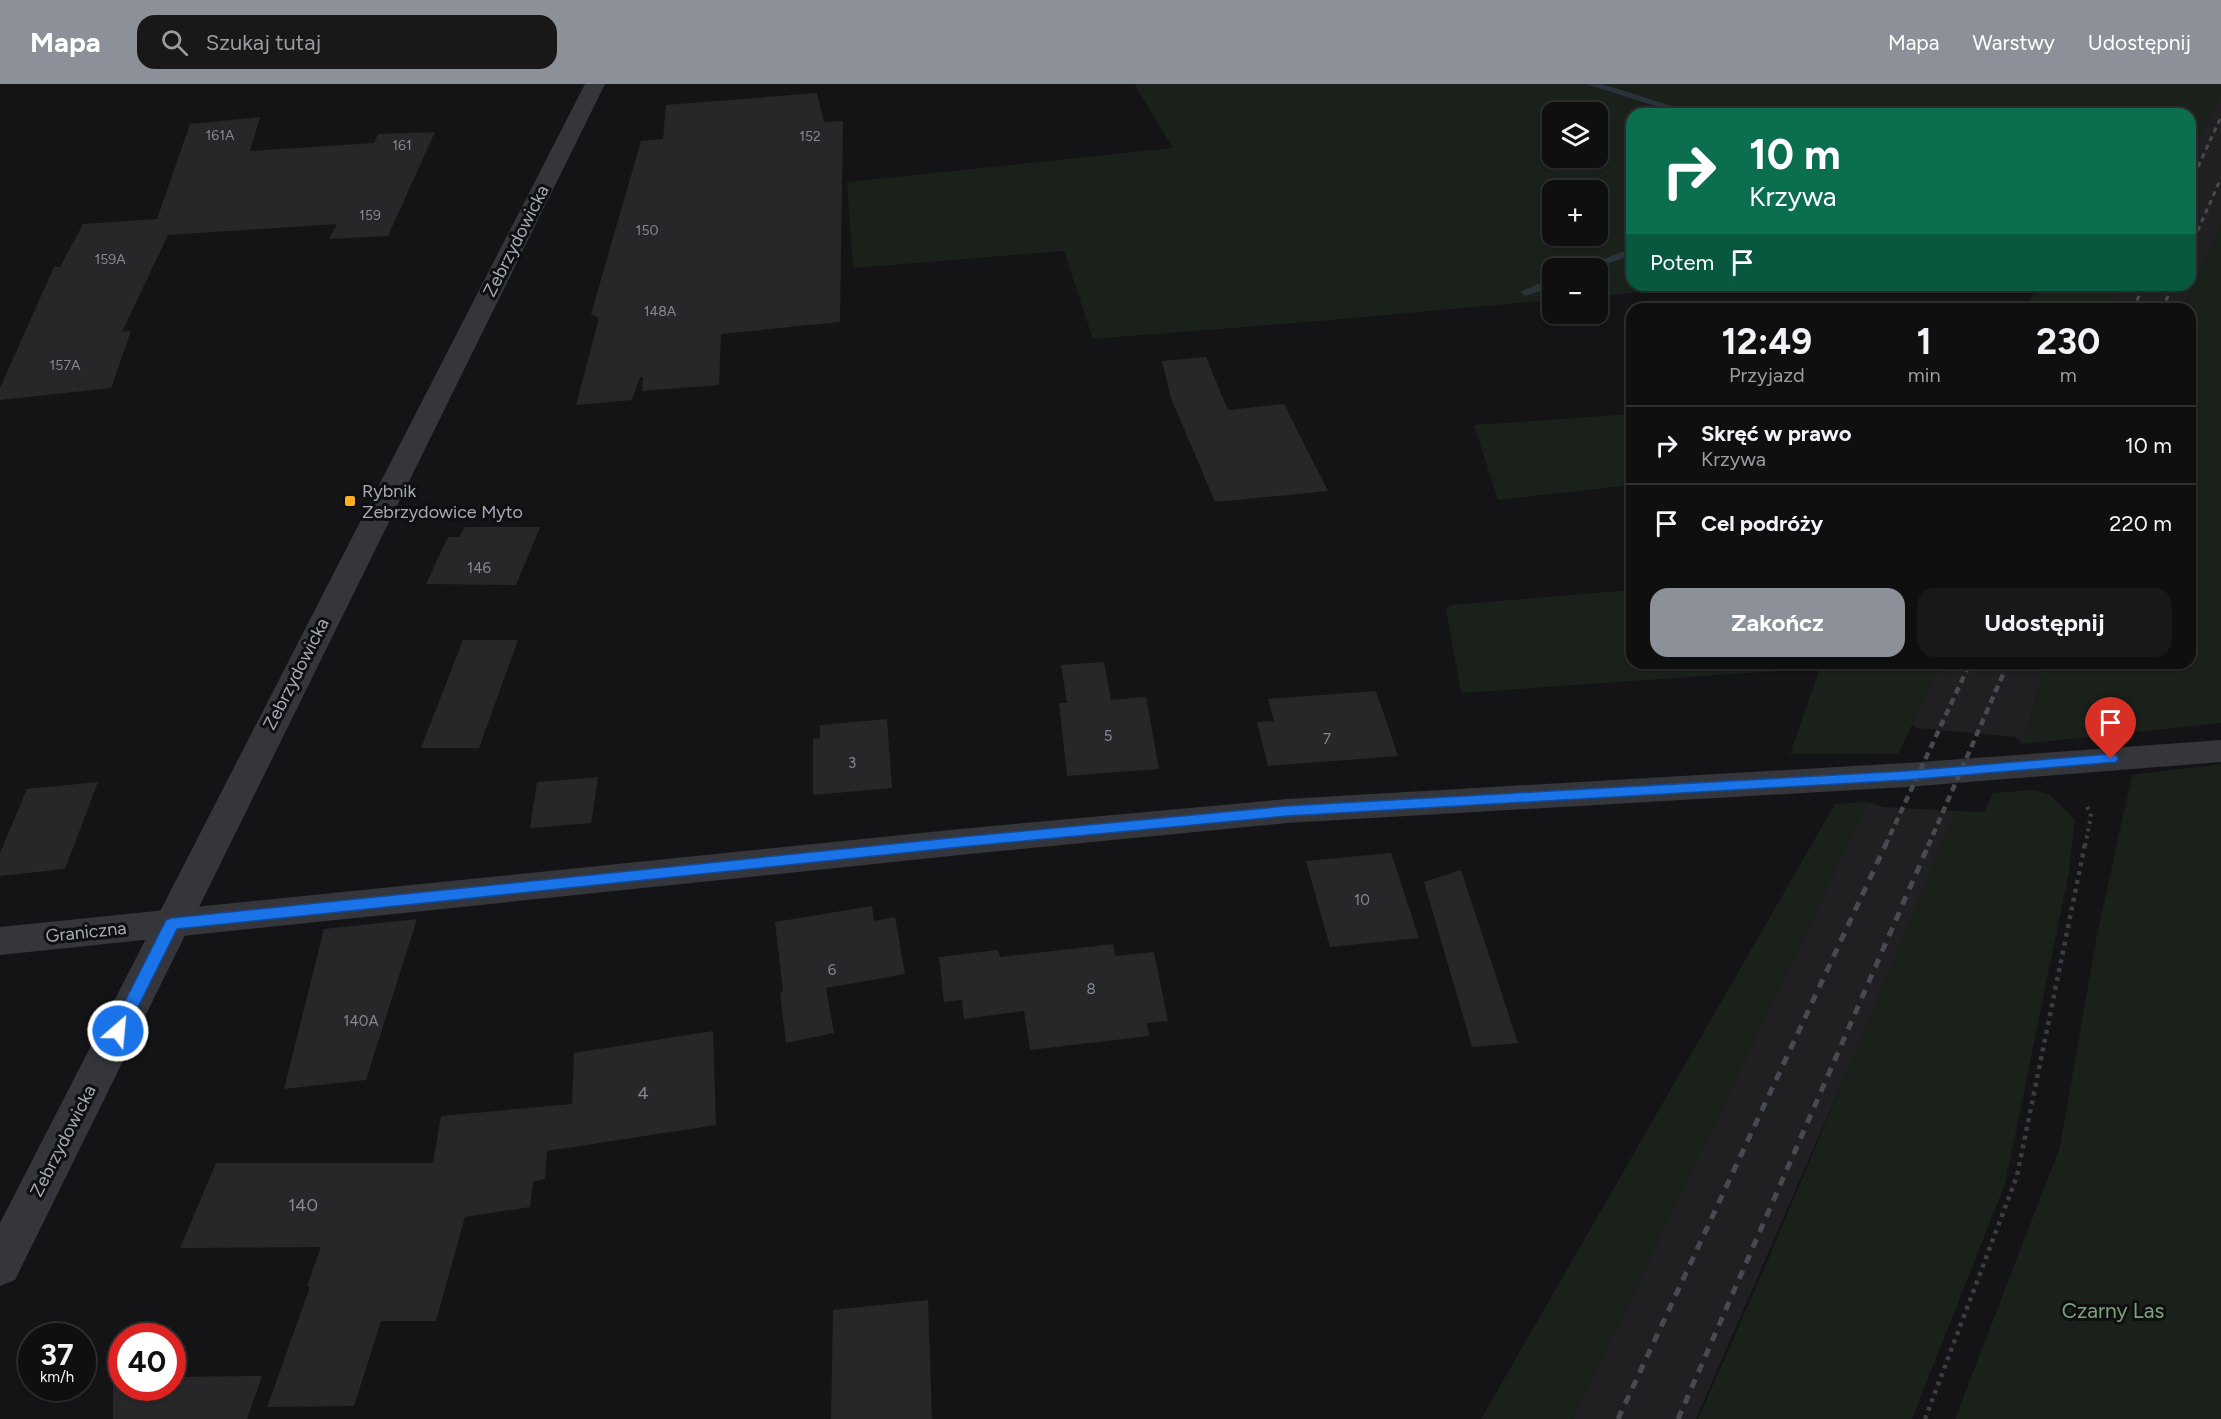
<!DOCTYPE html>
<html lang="pl">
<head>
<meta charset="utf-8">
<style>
	:root { --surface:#0f0f10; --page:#181819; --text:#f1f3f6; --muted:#9b9c9f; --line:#2f2f30; --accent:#8c9099 }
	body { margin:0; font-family:Figtree,sans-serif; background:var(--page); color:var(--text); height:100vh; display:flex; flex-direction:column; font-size:22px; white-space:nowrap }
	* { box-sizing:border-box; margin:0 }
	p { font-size:20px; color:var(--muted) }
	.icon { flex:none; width:33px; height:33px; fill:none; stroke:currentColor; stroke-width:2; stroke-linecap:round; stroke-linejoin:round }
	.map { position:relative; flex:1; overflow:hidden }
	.side { position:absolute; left:1626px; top:219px; width:570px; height:366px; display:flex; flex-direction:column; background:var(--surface); border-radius:18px; box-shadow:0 2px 4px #0004,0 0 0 2px var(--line) }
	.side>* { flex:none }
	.top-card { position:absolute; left:1626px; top:24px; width:570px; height:183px; border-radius:18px; box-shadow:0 2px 4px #0004,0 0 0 2px var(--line); background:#0b6e4f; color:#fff; overflow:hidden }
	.buttons { position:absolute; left:1542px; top:18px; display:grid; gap:12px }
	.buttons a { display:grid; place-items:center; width:66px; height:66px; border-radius:12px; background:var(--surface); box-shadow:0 2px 4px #0004,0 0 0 2px var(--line); font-size:30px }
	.speed { position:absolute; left:18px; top:1239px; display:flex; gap:12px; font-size:30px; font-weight:700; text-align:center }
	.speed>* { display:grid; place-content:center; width:78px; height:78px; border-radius:50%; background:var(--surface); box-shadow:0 2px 4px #0004,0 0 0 2px var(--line); line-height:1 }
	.speed small { font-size:15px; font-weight:400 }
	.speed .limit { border:9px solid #d22; background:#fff; color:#111 }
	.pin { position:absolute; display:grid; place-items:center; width:51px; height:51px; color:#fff; margin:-62px -26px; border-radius:50% 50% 50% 0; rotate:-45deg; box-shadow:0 0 6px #0007 }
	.pin .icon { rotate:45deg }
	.me { position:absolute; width:66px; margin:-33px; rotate:27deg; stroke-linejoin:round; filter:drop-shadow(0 0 4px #0008) }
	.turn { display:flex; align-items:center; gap:21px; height:126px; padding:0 24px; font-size:27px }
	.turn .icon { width:78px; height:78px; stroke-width:2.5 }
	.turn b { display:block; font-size:42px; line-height:51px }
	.then { display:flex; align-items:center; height:57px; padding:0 24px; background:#0003; gap:12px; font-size:22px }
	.eta { display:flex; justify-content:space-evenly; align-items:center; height:102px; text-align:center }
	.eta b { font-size:36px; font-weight:700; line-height:42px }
	.primary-button { display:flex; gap:12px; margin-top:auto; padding:12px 24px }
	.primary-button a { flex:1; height:69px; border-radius:18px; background:var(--accent); color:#fff; font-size:24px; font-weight:700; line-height:69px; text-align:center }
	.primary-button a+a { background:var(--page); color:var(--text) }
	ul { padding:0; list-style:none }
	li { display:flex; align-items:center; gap:18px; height:78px; padding:0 24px; border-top:2px solid var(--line) }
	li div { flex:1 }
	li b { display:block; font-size:22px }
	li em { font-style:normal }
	header { display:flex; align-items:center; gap:36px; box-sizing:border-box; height:84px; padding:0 30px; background:var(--accent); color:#fff }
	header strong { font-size:28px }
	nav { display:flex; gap:33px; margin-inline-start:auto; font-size:21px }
	.search { width:420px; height:54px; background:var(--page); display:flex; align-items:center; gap:15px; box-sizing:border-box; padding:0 21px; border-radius:18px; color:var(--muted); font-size:22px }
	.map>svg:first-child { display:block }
	.built { fill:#202023 }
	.green { fill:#1a211a; fill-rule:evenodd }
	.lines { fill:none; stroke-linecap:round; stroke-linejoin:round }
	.stream { fill:#29333b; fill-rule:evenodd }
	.building { fill:#27272a }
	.path-far1 { stroke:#3a3d42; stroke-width:4; stroke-dasharray:3 4.5; stroke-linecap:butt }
	.path { stroke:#3a3d42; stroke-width:4.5; stroke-dasharray:4 5; stroke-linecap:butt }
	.minor { fill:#34363b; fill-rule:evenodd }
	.tertiary { fill:#34363b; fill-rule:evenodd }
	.rail-far2 { stroke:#474a50; stroke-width:3; stroke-dasharray:5 4.5; stroke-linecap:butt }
	.rail-far1 { stroke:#474a50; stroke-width:4.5; stroke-dasharray:7 5; stroke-linecap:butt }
	.rail { stroke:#474a50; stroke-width:5; stroke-dasharray:9 8; stroke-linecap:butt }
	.route { fill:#1a73e8; stroke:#114b97; stroke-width:1.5 }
	.poi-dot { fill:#ffae23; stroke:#0f0f11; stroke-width:2 }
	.labels { text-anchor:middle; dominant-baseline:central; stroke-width:6; stroke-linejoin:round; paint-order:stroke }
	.far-number-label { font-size:14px; fill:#848993 }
	.number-label { font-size:15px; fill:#848993 }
	.street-label { font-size:18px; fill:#a4abb7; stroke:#0f0f11 }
	.poi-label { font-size:18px; fill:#a4abb7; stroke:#0f0f11; text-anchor:start }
	.near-number-label { font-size:18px; fill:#848993 }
	.near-park-label { font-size:21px; fill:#7aa47b; stroke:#0f0f11 }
</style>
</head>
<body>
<header>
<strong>Mapa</strong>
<div class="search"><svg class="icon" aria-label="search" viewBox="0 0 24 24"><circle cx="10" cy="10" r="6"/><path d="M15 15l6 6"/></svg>Szukaj tutaj</div>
<nav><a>Mapa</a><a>Warstwy</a><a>Udostępnij</a></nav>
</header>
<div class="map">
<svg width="2221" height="1335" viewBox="0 0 2221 1335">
	<rect width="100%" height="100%" fill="#141416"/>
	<path class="built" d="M2221 8V141L2182 225H2106L2117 201H2190V71Z
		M1942 579H2046L2023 660 2015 653 1917 644 1912 640Z
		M1868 718 1883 723 1956 727 1858 962 1696 1335H1573Z"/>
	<path class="green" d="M1134 0H2221V8L2190 71V30H1632V201H1712L1598 212V184H1552V216L1332 236 1093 255 1064 167 853 184 847 98 1173 64ZM1552 28H1598V74H1552ZM1552 106H1598V152H1552Z
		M2221 141V639L2023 660 2046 579H2190V225H2182Z
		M2038 201H2117L2106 225H2025Z
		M1632 330V401L1498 416 1474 341Z
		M1632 506V579H1942L1898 670H1790L1820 584 1461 609 1446 525 1451 521Z
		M2221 680V1335H1955L2060 1063 2097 851 2132 691Z
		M2034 706 2050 711 2075 736 2069 788 2005 1100 1912 1335H1698L1771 1169 1956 727 1984 728 1993 709Z
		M1868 718 1573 1335H1481L1835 720Z"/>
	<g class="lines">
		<path class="stream" d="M1586 0H1602L1697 30H1681Z
			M1632 164V171L1596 184H1581Z
			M1552 194V202L1526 212 1520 208Z"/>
	</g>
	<path class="building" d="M817 9 824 38 843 37 840 238 721 250 719 301 642 307 643 293H640L632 316 576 321 599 234 591 230 641 57 663 55 666 21Z
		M260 33 250 67 374 59 378 50 435 48 388 152 329 155 337 140 168 151 122 248 131 247 111 304 0 316V304L54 183H60L83 140 157 135 190 40Z
		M1206 273 1228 326 1284 320 1328 407 1215 418 1171 314 1162 277Z
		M465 443H540L516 501 426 500 448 453H459Z
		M463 556H518L479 664H421Z
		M1104 578 1111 616 1146 613 1159 685 1067 692 1059 619H1067L1061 581Z
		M1376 607 1398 672 1268 682 1257 638 1274 637 1268 615Z
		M887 635 892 704 813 711V655L820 654V641Z
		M598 693 591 739 530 744 537 698Z
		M98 698 65 785 0 792V769L27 705Z
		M1391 769 1419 854 1330 863 1306 777Z
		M1461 786 1518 959 1472 963 1424 798Z
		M872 822 874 837 895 833 905 890 826 904 834 949 786 959 780 909 783 908 775 838Z
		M417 835 366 996 284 1005 324 845Z
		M1113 860 1115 872 1154 868 1168 937 1147 939 1149 952 1030 966 1024 927 964 935 962 916 944 918 939 873 998 866 1000 873Z
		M713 947 716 1041 547 1067 545 1095 533 1098 530 1123 465 1133 436 1237H381L354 1322 267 1323 310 1203 307 1202 321 1163 180 1164 216 1079H433L441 1032 572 1020 574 969Z
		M928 1216 932 1335H831L833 1226Z
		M262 1292 247 1335H113V1293H122V1304H172V1293Z"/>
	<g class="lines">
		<path class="path-far1" d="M2085 762 2091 732 2086 720"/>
		<path class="path" d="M1925 1335 2017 1092 2085 760"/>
		<path class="minor" d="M2221 656V678L1906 703 1287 739 960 771 0 871V843L960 745 1287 715 1906 679Z"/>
		<path class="tertiary" d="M585 0H605L15 1196 0 1202V1139Z"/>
		<path class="rail-far2" d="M2190 100 2221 33
			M2190 164 2221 94
			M2133 225 2144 201
			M2162 225 2173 201"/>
		<path class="rail-far1" d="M1885 762 1970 579
			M1928 762 2008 579"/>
		<path class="rail" d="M1618 1335 1886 760
			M1678 1335 1929 760"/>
	</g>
	<path class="route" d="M2111 670 2116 671 2118 675 2116 678 1906 696 1287 732 960 763 177 845 124 951 118 953 112 951 110 947 166 836 172 834 960 753 1287 722 1906 687Z"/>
	<rect class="poi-dot" x="344" y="411" width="12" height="12" rx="3"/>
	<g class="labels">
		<g class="far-number-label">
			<text x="220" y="51">161A</text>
			<text x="810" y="52">152</text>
			<text x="402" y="61">161</text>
			<text x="370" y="131">159</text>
			<text x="647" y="146">150</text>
			<text x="110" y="175">159A</text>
			<text x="660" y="227">148A</text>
			<text x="65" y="281">157A</text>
		</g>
		<g class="number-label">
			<text x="479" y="484">146</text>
			<text x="1108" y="652">5</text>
			<text x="1327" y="655">7</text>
			<text x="852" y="679">3</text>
			<text x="1362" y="816">10</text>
			<text x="832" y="886">6</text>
			<text x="1091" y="905">8</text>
			<text x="361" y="937">140A</text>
		</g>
		<g class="street-label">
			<text transform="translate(516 157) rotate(-63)">Zebrzydowicka</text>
			<text transform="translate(296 590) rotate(-63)">Zebrzydowicka</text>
			<text transform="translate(86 848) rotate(-6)">Graniczna</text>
			<text transform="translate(63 1057) rotate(-63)">Zebrzydowicka</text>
		</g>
		<g class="poi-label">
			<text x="362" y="407">Rybnik<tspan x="362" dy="21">Zebrzydowice Myto</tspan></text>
		</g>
		<g class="near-number-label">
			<text x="643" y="1009">4</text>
			<text x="303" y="1121">140</text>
		</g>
		<g class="near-park-label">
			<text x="2113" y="1226">Czarny Las</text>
		</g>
	</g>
</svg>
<div class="buttons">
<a><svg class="icon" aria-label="layers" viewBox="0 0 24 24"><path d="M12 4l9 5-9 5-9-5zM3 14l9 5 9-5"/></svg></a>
<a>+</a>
<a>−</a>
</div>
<div class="speed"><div>37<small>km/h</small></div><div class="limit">40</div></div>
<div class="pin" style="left:2111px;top:675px;background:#d93025"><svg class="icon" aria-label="arrive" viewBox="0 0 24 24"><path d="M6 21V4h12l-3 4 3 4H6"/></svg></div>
<svg class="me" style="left:118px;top:947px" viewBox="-20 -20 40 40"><circle r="17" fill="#1a73e8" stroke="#fff" stroke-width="3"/><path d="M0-11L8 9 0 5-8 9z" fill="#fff"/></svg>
<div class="top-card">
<div class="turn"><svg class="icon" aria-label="right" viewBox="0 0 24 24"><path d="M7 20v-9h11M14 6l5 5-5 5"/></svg><div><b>10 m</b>Krzywa</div></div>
<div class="then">Potem<svg class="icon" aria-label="arrive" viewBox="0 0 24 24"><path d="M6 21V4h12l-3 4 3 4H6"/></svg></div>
</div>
<section class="side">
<div class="eta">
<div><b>12:49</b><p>Przyjazd</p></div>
<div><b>1</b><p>min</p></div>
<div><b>230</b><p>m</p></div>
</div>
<ul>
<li><svg class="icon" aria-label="right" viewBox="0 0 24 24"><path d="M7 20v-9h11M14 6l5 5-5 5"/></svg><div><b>Skręć w prawo</b><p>Krzywa</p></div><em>10 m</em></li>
<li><svg class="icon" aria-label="arrive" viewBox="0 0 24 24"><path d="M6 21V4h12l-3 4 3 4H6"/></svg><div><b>Cel podróży</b></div><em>220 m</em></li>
</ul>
<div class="primary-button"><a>Zakończ</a><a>Udostępnij</a></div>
</section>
</div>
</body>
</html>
